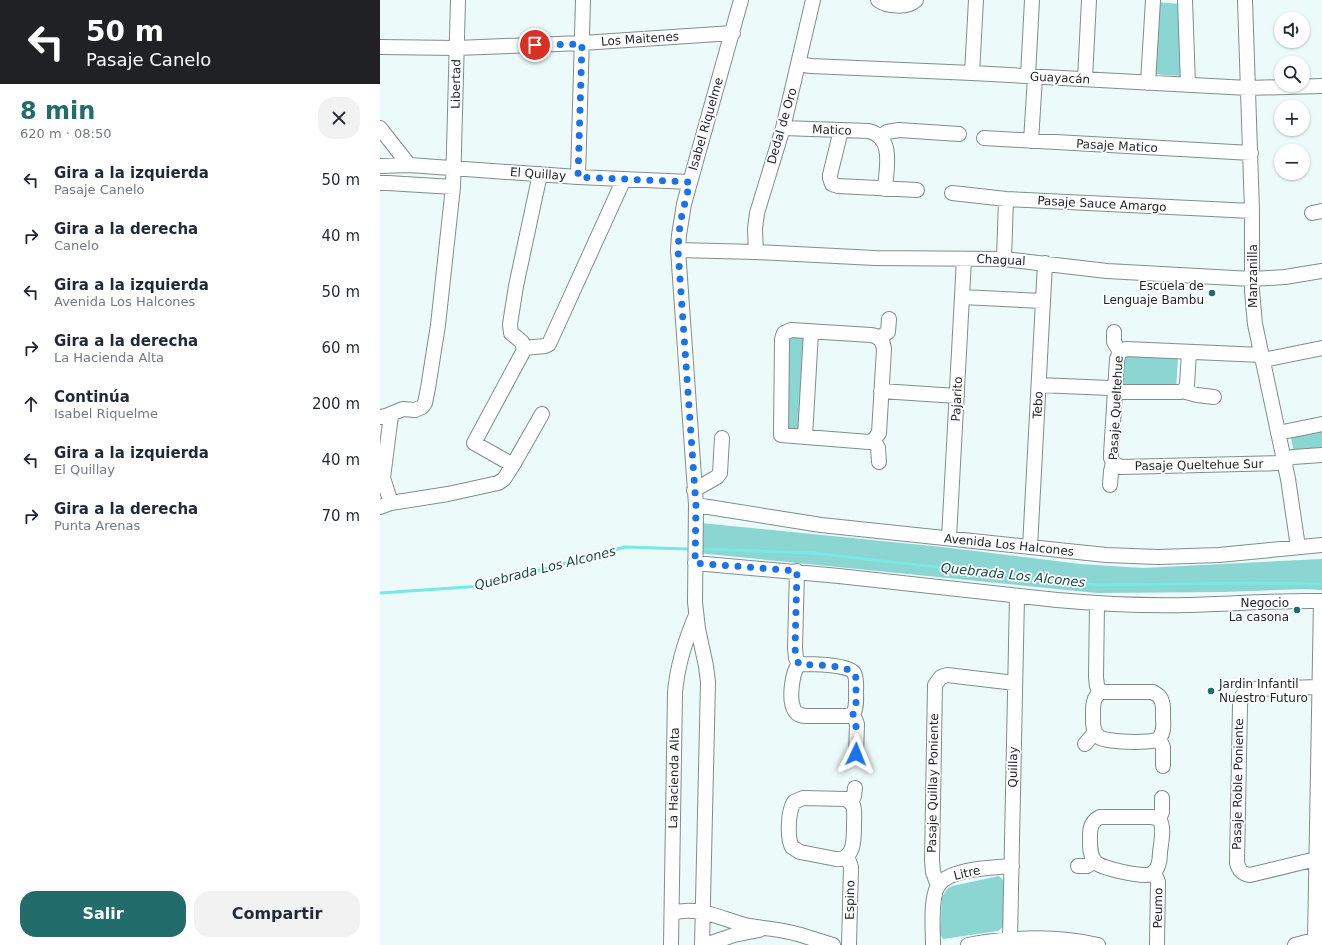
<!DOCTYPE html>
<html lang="es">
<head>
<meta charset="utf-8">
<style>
	:root { --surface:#fff; --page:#f2f2f3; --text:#1f2937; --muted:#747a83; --accent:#226d6b }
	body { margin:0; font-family:"DejaVu Sans",sans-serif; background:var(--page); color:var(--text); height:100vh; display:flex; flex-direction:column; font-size:15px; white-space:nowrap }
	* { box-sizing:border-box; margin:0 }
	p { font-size:13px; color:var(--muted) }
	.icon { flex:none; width:22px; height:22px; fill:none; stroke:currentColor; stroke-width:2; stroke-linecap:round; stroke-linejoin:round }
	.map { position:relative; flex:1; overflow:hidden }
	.drawer { display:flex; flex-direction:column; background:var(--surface); width:380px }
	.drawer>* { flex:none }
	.hud { background:#202124; color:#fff; overflow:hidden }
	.fabs { position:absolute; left:894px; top:12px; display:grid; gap:8px }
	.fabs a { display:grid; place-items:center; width:36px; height:36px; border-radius:50%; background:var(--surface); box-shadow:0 1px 3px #0004; font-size:20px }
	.pin { position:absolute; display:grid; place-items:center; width:34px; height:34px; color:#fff; margin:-17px; border:2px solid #fff; border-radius:50%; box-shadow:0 1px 4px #0007 }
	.me { position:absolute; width:44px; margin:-22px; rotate:2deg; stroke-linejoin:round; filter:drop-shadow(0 0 3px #0008) }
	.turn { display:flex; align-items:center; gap:14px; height:84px; padding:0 20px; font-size:18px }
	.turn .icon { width:52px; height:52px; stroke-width:2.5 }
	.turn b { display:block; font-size:28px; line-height:34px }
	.round { display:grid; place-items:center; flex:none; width:42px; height:42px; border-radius:16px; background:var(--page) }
	.headline { display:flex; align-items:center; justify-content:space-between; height:68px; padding:0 20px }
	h1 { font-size:24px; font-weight:600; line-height:30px; color:var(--accent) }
	.primary-button { display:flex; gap:8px; margin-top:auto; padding:8px 20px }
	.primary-button a { flex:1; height:46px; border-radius:16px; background:var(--accent); color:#fff; font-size:16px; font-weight:600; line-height:46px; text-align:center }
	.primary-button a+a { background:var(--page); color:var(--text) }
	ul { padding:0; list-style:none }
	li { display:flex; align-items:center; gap:12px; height:56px; padding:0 20px }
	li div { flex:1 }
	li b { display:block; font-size:15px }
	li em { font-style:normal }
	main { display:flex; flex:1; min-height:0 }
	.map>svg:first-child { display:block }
	.green { fill:#8bd5d2 }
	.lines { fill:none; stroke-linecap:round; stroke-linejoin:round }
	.stream { stroke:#76e9e5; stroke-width:3 }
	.minor-casing { stroke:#808d8c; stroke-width:16 }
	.minor { stroke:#fff; stroke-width:14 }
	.route { stroke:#1a73e8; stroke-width:7; stroke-dasharray:0 12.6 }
	.poi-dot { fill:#226d6b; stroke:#fff; stroke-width:1.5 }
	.labels { text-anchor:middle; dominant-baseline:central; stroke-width:3.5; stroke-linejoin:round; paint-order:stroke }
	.street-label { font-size:12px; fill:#1e2323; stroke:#fff }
	.poi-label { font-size:12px; fill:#1e2323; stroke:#fff; text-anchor:end }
	.water-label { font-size:13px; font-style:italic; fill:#154947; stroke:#fff }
</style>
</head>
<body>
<main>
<section class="drawer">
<div class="hud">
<div class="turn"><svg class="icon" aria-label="left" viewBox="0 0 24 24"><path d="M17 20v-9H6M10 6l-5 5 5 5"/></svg><div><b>50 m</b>Pasaje Canelo</div></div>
</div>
<div class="headline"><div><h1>8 min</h1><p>620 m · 08:50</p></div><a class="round"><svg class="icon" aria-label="close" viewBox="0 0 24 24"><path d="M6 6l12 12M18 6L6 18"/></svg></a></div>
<ul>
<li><svg class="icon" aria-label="left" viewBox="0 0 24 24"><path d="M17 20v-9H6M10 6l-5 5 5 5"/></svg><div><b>Gira a la izquierda</b><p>Pasaje Canelo</p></div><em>50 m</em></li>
<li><svg class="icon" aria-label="right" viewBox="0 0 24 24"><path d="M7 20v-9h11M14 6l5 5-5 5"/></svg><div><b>Gira a la derecha</b><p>Canelo</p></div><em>40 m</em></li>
<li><svg class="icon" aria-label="left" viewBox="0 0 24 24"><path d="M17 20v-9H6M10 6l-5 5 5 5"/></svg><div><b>Gira a la izquierda</b><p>Avenida Los Halcones</p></div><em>50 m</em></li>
<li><svg class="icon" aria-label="right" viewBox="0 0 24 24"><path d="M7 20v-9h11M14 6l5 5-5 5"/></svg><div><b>Gira a la derecha</b><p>La Hacienda Alta</p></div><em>60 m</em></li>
<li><svg class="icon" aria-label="ahead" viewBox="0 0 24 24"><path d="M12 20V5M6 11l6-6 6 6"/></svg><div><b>Continúa</b><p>Isabel Riquelme</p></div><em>200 m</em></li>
<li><svg class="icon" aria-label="left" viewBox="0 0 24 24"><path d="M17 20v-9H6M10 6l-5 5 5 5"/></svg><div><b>Gira a la izquierda</b><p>El Quillay</p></div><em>40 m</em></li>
<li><svg class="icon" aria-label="right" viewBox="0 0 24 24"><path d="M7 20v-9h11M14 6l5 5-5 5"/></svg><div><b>Gira a la derecha</b><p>Punta Arenas</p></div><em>70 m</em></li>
</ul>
<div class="primary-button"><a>Salir</a><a>Compartir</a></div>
</section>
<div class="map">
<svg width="942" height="945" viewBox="0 0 942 945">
	<rect width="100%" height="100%" fill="#ecfbfa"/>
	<path class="green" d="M776 2 801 4 803 76 771 74Z
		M407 335 427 336 423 432 403 431Z
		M740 355 798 358 796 390 738 387Z
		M942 428V450L914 453 910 433Z
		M321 523 562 547 700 564 763 568 942 559V590L925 589 843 592 717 593 318 553Z
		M619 876 623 880V927L618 931 563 939 560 934 562 897 567 889 572 886Z"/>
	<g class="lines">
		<path class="stream" d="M324 549 432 553 715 585 874 583 942 584
			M0 593 102 586 245 547 307 549"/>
		<defs>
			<path id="minor" d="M498 0C507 7 528 8 536 0
				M805 0 808 85
				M865 0 872 211V291L875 324 908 479 918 547
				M0 47 77 48 202 43 353 33
				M419 64 431 66 592 73 868 88 942 86
				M592 73 596 0
				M648 76 652 0
				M705 79 709 0
				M768 83 773 0
				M0 128 29 165
				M403 128 489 131C515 138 506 169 505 189
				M461 130 450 175V178L452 184 458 186 537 190
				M500 137 507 132 519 130 579 134
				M604 138 871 153
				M651 141 655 77
				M0 166 29 165 198 177 310 182
				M160 174 136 286 130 324 131 333 142 342 144 350 94 443 133 465 162 414
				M198 177 203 0
				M0 183H8L73 187
				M572 193 626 199 872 211
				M932 213 942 211
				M298 250 376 252 495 258 624 259 727 271 872 279 905 277 942 271
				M376 252 375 229 377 213 403 128 433 0
				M624 259 626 199
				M582 297 663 301
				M411 330 491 335C499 336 503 341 504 349L499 433 494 440 489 442 401 435 402 339 404 333Z
				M734 332V342L740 352
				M499 338 508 332 509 319
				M144 348 165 346 169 344 244 179
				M740 352 746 349 882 355
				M883 360 942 348
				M659 385 730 388 742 392H800L804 390 807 385 809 352
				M501 391 577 396
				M802 391 817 395 834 397
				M11 415 3 478 11 503
				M0 417 6 416 23 409 35 410 42 407 45 403 48 388 58 325 73 187 78 0
				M898 433 942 424
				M425 437 431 332
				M494 440 498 448 499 462
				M733 463 741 467 897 463 913 457 942 455
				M730 485 731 471 733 463 731 458V454L737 359 740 352
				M314 490 337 477 340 473 342 438
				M316 505 441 525 726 555 778 557 839 555 942 545
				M0 507 11 503 68 494 118 483 124 479 133 465
				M569 538 584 259
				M650 547 665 263
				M315 563 459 576 677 600C721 604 764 606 808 605 853 604 897 600 942 601
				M417 571 415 648 416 658 419 664
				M717 604 716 677 717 686 720 692
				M419 664C430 664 468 664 474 673 477 678 476 687 476 692 476 699 477 708 473 714L467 716H426C421 716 417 714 415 711 408 701 412 672 419 664Z
				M720 692H773L779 696C784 702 783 709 783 716 783 724 785 733 778 739 772 744 725 742 719 737 712 731 713 722 713 714 713 705 713 698 720 692Z
				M473 714 477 724 476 754
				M779 739 783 747V766
				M705 744 715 732
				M423 798 466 799 473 805C475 811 474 818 474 824 474 837 475 861 456 859L420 852 412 847C407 838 408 811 414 802Z
				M471 802 474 796 475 788
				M720 817H772L779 819C785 827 781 843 780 852 780 860 779 870 771 874 763 878 721 868 715 862 709 854 710 844 710 835 710 827 712 821 720 817Z
				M779 819 782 812V798
				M467 856 471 867 469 945
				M936 859 870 875C863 874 859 871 857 863L860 705C860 696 865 691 873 689L939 687
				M698 866H707L715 861
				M774 872 778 882 777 945
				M558 886 553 872 552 861 555 685 561 677 567 675 635 683
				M292 913C319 905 343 920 369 926 382 928 396 929 409 932 424 935 438 941 453 945
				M630 939 637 596
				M935 940 941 601
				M291 945 295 693C297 665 305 641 316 615
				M322 945 328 682 326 666 318 629 315 602 316 505 298 250 299 235 304 204 361 0
				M325 945 354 935 379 930
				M553 945C553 930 550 899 558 886 569 868 612 868 632 866
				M588 945C631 937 675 935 718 945
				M915 945 942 938"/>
		</defs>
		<use href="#minor" class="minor-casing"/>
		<use href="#minor" class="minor"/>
	</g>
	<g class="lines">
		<path class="route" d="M155 45 202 44 198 177 310 182 300 223 298 250 316 506 315 563 417 571 415 648 416 658 419 664 453 666 470 670 474 673 476 678V708L473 714 476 724V754"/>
	</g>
	<g class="poi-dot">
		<circle cx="832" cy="293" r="4"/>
		<circle cx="917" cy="610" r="4"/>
		<circle cx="831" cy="691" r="4"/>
	</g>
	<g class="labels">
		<g class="street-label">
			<text transform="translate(260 39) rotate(-4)">Los Maitenes</text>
			<text transform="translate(680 78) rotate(3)">Guayacán</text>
			<text transform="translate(76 84) rotate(-89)">Libertad</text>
			<text transform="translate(326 124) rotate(-74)">Isabel Riquelme</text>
			<text transform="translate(402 126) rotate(-74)">Dedal de Oro</text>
			<text transform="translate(452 130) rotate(2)">Matico</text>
			<text transform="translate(737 146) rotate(3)">Pasaje Matico</text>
			<text transform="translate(158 174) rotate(4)">El Quillay</text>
			<text transform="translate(722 204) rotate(3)">Pasaje Sauce Amargo</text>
			<text transform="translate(621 260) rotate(3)">Chagual</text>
			<text transform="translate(873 276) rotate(-90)">Manzanilla</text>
			<text transform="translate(577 399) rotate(-87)">Pajarito</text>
			<text transform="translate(658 405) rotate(-87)">Tebo</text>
			<text transform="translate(736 408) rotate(-87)">Pasaje Queltehue</text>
			<text transform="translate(819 465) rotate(-1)">Pasaje Queltehue Sur</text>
			<text transform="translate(629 545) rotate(6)">Avenida Los Halcones</text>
			<text transform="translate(633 767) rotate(-89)">Quillay</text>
			<text transform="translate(294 778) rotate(-89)">La Hacienda Alta</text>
			<text transform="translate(553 783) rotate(-89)">Pasaje Quillay Poniente</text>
			<text transform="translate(858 784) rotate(-89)">Pasaje Roble Poniente</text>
			<text transform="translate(587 873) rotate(-13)">Litre</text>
			<text transform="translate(470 900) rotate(-89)">Espino</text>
			<text transform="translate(778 908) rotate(-89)">Peumo</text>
		</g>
		<g class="poi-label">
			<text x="824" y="286">Escuela de<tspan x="824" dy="14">Lenguaje Bambu</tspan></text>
			<text x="909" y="603">Negocio<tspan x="909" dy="14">La casona</tspan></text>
			<text x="839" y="684" text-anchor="start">Jardin Infantil<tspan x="839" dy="14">Nuestro Futuro</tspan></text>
		</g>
		<g class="water-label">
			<text transform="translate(165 568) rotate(-14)">Quebrada Los Alcones</text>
			<text transform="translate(633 575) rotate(6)">Quebrada Los Alcones</text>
		</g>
	</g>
</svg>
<div class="fabs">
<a><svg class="icon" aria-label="sound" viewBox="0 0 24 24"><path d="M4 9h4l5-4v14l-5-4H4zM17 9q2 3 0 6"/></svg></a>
<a><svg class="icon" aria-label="search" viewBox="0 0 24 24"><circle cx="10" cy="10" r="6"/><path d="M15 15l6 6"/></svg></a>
<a>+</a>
<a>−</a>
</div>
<div class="pin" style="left:155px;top:45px;background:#d93025"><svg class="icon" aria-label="arrive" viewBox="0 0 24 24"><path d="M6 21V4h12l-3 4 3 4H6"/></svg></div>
<svg class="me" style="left:476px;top:754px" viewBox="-20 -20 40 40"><path d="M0-17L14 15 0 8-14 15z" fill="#1a73e8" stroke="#fff" stroke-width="4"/></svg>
</div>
</main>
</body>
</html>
